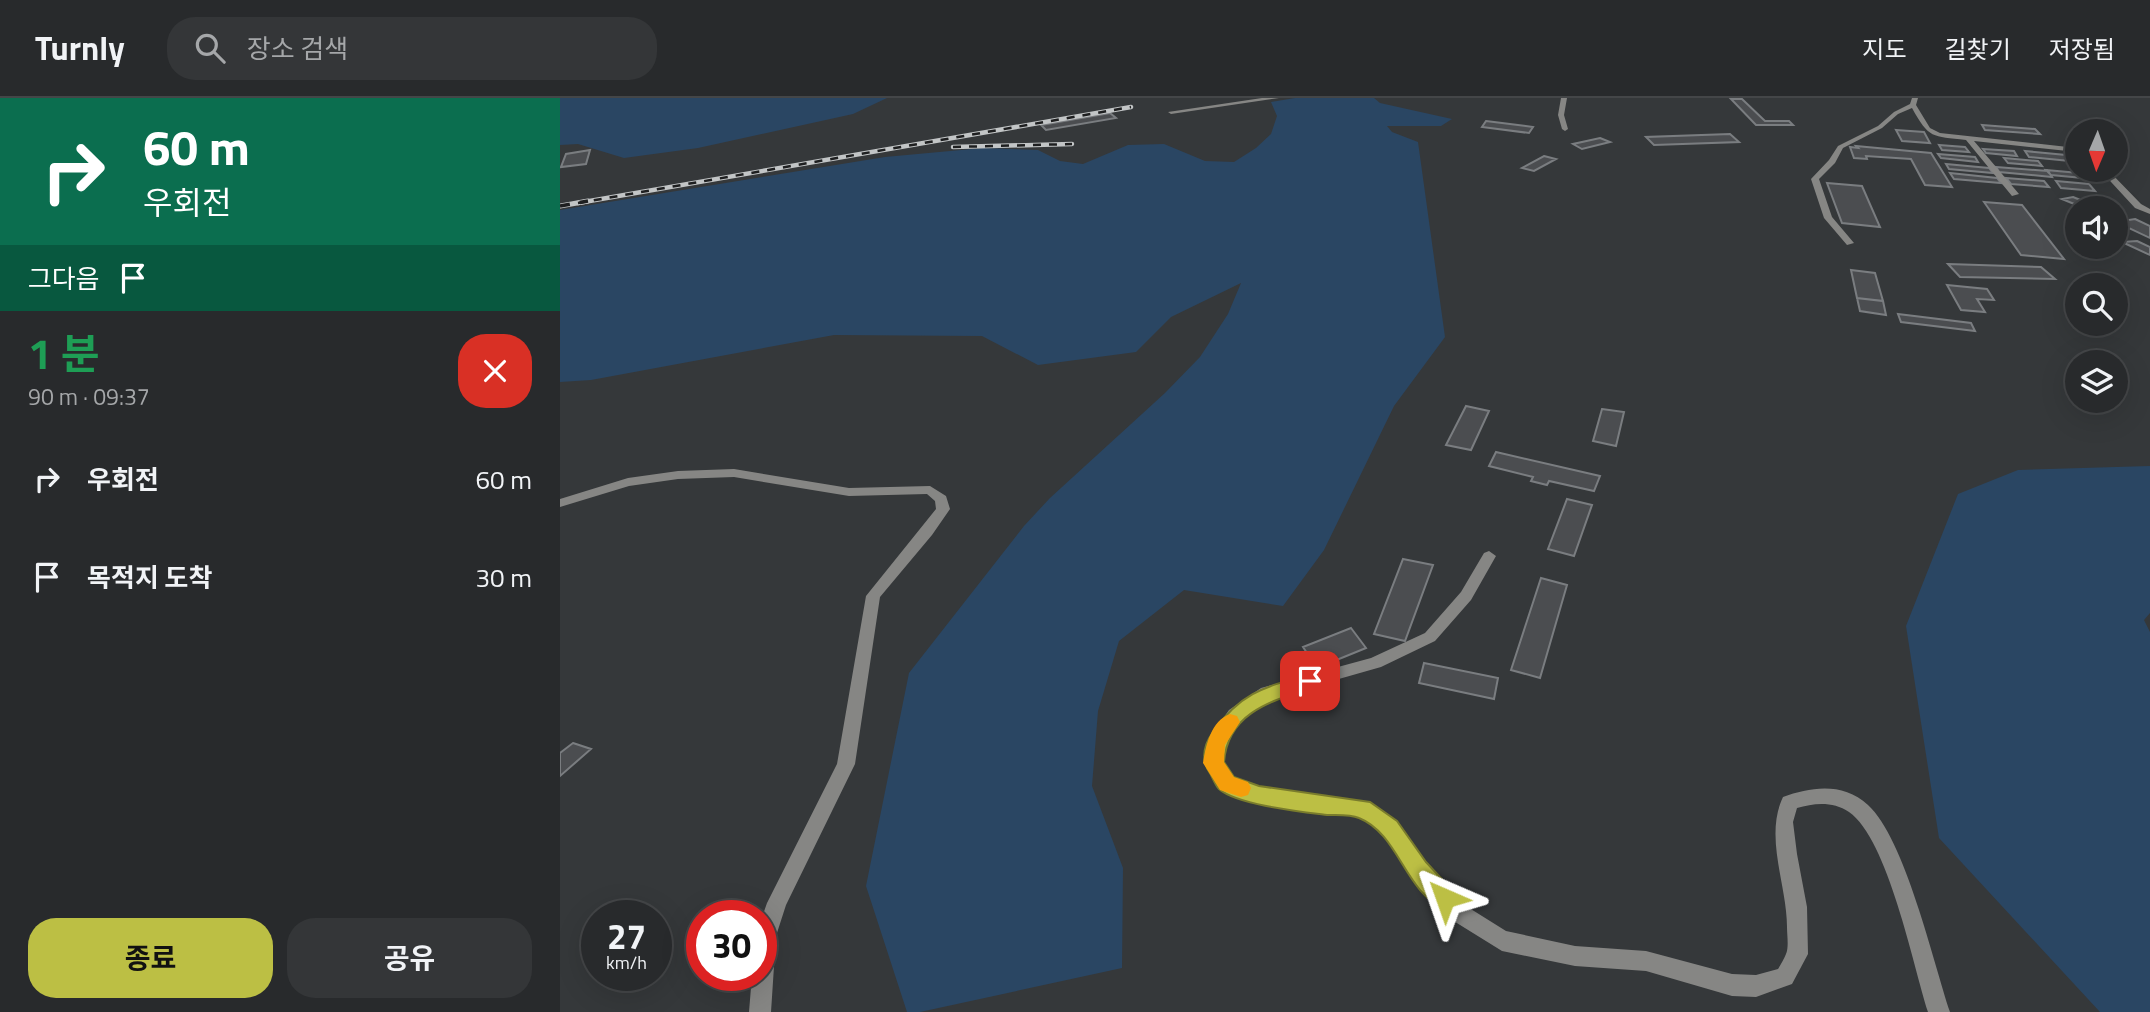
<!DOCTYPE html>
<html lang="ko">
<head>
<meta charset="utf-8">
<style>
	:root { --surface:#282a2c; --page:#343638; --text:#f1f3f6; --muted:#a5a7a9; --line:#444648; --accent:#bcbf44 }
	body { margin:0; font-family:"Titillium Web","Noto Sans KR",sans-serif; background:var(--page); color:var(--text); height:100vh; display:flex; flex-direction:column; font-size:26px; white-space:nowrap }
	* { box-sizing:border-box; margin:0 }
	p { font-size:23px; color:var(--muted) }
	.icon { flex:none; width:38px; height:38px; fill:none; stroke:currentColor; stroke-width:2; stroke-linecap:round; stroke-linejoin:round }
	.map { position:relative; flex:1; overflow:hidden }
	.side { display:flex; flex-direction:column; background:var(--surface); width:560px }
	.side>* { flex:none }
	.banner { background:#0b6e4f; color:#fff; overflow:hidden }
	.needle { width:46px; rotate:182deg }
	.buttons { position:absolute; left:1505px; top:21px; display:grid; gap:14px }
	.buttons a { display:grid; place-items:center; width:63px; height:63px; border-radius:50%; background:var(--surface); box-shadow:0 7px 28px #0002,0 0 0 2px var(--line); font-size:35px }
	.speed { position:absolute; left:21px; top:802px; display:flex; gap:14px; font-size:35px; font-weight:700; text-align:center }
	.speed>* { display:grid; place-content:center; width:91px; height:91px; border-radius:50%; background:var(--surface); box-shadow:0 7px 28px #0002,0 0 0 2px var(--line); line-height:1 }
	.speed small { font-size:18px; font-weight:400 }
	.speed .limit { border:10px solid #d22; background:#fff; color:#111 }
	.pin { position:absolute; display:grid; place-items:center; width:60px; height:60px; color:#fff; margin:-30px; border-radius:14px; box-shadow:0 4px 10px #0006 }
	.me { position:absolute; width:77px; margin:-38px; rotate:317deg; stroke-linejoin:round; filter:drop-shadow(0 0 5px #0008) }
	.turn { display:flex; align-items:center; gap:24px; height:147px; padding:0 28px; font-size:32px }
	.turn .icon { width:91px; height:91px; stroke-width:2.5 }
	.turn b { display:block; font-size:49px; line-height:60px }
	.then { display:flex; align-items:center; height:66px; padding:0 28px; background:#0003; gap:14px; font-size:26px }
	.round { display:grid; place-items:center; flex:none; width:74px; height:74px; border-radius:28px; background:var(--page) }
	.overview { display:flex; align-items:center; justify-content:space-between; height:119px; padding:0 28px }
	h1 { font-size:42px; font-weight:700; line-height:52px; color:#1e9e55 }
	.action { display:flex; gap:14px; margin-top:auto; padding:14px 28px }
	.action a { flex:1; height:80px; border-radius:28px; background:var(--accent); color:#111; font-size:28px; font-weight:700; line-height:80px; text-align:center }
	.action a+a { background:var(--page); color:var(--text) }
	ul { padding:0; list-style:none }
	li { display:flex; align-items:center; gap:21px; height:98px; padding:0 28px }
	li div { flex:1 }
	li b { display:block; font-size:26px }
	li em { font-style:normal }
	header { display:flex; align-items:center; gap:42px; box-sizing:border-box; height:98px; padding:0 35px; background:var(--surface); border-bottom:2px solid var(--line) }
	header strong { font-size:33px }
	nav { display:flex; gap:38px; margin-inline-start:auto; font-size:24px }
	.search { width:490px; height:63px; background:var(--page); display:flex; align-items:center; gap:18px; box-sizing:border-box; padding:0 24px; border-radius:28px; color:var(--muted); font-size:26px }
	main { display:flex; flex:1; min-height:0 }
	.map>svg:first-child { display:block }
	.green { fill:#2a4663 }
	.building { fill:#4b4d50; stroke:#7a7d80; stroke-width:2 }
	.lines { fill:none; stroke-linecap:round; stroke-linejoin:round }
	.minor { fill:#868684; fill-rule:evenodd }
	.rail-far1-casing { stroke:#c2c5c6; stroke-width:4.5 }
	.rail-casing { stroke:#c2c5c6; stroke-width:5 }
	.rail-far1 { stroke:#1e1f20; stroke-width:2.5; stroke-dasharray:8; stroke-linecap:butt }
	.rail { stroke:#1e1f20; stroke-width:3.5; stroke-dasharray:10; stroke-linecap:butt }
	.route { fill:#bcbf44; stroke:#7a7c2c; stroke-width:2 }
	.slow { fill:#f59e0b }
</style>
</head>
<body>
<header>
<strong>Turnly</strong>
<div class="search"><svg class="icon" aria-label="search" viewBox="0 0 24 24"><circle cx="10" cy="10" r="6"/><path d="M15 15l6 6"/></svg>장소 검색</div>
<nav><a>지도</a><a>길찾기</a><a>저장됨</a></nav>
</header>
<main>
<section class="side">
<div class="banner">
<div class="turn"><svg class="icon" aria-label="right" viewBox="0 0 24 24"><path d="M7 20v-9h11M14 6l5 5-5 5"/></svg><div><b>60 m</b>우회전</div></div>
<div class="then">그다음<svg class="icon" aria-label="arrive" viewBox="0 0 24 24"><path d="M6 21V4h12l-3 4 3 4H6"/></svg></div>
</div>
<div class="overview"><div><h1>1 분</h1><p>90 m · 09:37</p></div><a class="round" style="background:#d93025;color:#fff"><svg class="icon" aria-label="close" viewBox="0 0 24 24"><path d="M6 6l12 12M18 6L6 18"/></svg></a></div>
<ul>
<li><svg class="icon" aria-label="right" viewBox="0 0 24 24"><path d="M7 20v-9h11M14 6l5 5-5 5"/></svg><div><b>우회전</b></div><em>60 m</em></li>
<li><svg class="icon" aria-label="arrive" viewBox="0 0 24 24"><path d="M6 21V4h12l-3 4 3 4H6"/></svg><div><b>목적지 도착</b></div><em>30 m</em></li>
</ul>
<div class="action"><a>종료</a><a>공유</a></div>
</section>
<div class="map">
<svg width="1590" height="914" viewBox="0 0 1590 914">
	<rect width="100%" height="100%" fill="#35383a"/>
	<path class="green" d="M0 0H327L293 16 138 50 64 60 18 46 0 47Z
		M735 0H814L820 5 892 21 881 28H827L832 34 858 44 885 239 834 308 764 452 723 508 624 492 559 543 538 613 532 688 563 770 562 870 360 914H347L306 788 349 575 464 428 490 400 605 295 640 259 668 216 681 185 611 219 576 254 478 267 422 238 274 237 31 282 0 284V112L325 59 423 50 478 52 500 63 523 66 568 47 604 46 645 63 674 64 696 50 711 36 717 18 711 4Z
		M1590 368V515L1584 522 1590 534V914H1540L1379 740 1346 528 1398 396 1458 372Z"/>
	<path class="building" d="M1171 1H1182L1205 23H1229L1233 27H1196Z
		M550 15 556 20 486 32 481 27Z
		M926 23 973 29 969 35 922 29Z
		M1422 27 1475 31 1480 36 1425 32Z
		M1336 32 1364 34 1370 45 1342 43Z
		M1170 36 1179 44 1094 47 1086 39Z
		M1040 40 1050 44 1022 51 1013 46Z
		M1379 47 1405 49 1409 54 1382 52Z
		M1296 48 1371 55 1392 89 1365 87 1351 61 1306 58 1307 61 1294 60 1290 49 1298 50Z
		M1423 51 1454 53 1457 58 1426 55Z
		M30 52 26 66 1 69 6 56Z
		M1465 53 1506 57 1510 63 1469 59Z
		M1378 56 1415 59 1418 64 1381 60Z
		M984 58 996 61 974 73 962 70Z
		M1444 60 1478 63 1482 68 1448 65Z
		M1386 66 1429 70 1433 75 1389 71Z
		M1436 69 1488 73 1492 79 1439 74Z
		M1486 72 1530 76 1534 81 1491 77Z
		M1390 75 1437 80 1441 85 1394 81Z
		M1446 80 1484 83 1489 89 1451 86Z
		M1496 83 1529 86 1535 93 1501 90Z
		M1267 85 1302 88 1320 129 1282 125Z
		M1513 99 1540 110H1524L1502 101Z
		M1424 104 1462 107 1504 161 1461 157Z
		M1575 121 1590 128V140L1556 124Z
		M1577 143 1590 149V157L1562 144Z
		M1388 166 1481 169 1495 181 1400 179Z
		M1291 172 1315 175 1323 203 1297 200Z
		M1387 187 1427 191 1434 202 1417 201 1425 214 1401 212Z
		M1297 200 1323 203 1326 217 1300 213Z
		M1338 216 1411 225 1415 233 1341 224Z
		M906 308 929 313 911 352 886 347Z
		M1042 311 1064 314 1056 348 1033 343Z
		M936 354 1040 378 1034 393 989 383 987 387 971 383 973 379 929 368Z
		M1007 401 1032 407 1014 458 988 451Z
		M843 461 873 467 845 543 814 536Z
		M981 480 1007 487 980 580 951 572Z
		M791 530 806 550 757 570 743 549Z
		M864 565 938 580 934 601 859 585Z
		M13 645 31 651 0 678V655Z"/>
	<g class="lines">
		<path class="minor" d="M702 0H719L611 16 608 14Z
			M1001 0H1007L1004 17 1008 31 1005 33 1002 31 998 17Z
			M1352 0H1358L1356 7 1370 30 1380 35 1517 50V54L1414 43 1459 96 1452 98 1406 42C1372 38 1369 41 1352 10L1338 16 1322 30 1283 50 1275 65 1259 81 1272 119 1294 145 1287 147 1264 120 1251 81 1269 62 1278 48 1318 28 1334 14 1350 6Z
			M1540 72H1548L1581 106 1590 111V116L1575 110Z
			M174 371 289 390 370 388 386 398 390 411 372 437 320 499 295 666 226 807 216 838 211 914H189L192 877H201V822L207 805 277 666 306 498 376 411 375 403 367 396 289 398 174 379 118 381 69 388 0 409V401L68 380 118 373Z
			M929 453 936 458 911 502 875 543 821 569 712 600 681 622 664 647 663 664 673 679 699 689 739 697 809 705 837 723 865 765 906 808 946 833 1015 848 1086 853 1172 876 1196 877 1218 871C1221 866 1224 861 1226 856 1229 849 1227 837 1227 829 1227 787 1204 739 1223 699 1251 689 1283 684 1308 707 1345 741 1373 863 1390 914H1368C1353 867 1328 741 1289 714 1273 703 1254 705 1237 710L1233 724 1237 756 1247 809 1248 856 1232 886 1196 899 1172 898 1086 873 1015 868 942 853 892 822 851 777 823 735 800 719 739 713 698 705 661 691 645 665 646 645 669 612 701 590 811 560 865 535 901 494 924 455Z"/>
		<defs>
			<path id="rail-far1" d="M393 49 512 46
				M18 105 571 9"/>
			<path id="rail" d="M0 108 28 103"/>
		</defs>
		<use href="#rail-far1" class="rail-far1-casing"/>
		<use href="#rail" class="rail-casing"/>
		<use href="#rail-far1" class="rail-far1"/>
		<use href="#rail" class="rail"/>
	</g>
	<path class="route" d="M750 576 757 578 759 583 757 588C716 602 668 612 664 664L674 679 699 688 810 704 837 723 866 764 893 793 896 800 893 808 885 811C845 795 839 736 799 720 790 716 777 717 767 717 743 714 677 707 659 691 656 688 653 681 651 677 641 663 643 648 653 634 681 594 705 589 750 576Z"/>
	<path class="slow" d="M670 616 677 618 680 624 665 647 664 664 674 679 688 684 691 690 688 697 681 699 660 692 643 665C646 647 651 623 670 616Z"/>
</svg>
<div class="buttons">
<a><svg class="needle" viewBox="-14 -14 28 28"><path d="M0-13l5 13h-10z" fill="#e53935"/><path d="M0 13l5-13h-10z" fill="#a5a7a9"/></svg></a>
<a><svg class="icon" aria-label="sound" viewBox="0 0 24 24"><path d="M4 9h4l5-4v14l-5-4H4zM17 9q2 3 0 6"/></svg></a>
<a><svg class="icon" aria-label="search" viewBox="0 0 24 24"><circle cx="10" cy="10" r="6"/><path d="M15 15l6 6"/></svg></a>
<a><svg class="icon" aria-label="layers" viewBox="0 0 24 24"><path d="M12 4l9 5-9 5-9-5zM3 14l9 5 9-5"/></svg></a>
</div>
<div class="speed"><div>27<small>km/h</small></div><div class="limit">30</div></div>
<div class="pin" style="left:750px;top:583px;background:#d93025"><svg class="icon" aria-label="arrive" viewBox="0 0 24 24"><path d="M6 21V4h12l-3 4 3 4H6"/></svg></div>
<svg class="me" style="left:885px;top:800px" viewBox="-20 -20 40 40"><path d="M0-17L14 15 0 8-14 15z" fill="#bcbf44" stroke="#fff" stroke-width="4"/></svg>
</div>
</main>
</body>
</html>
